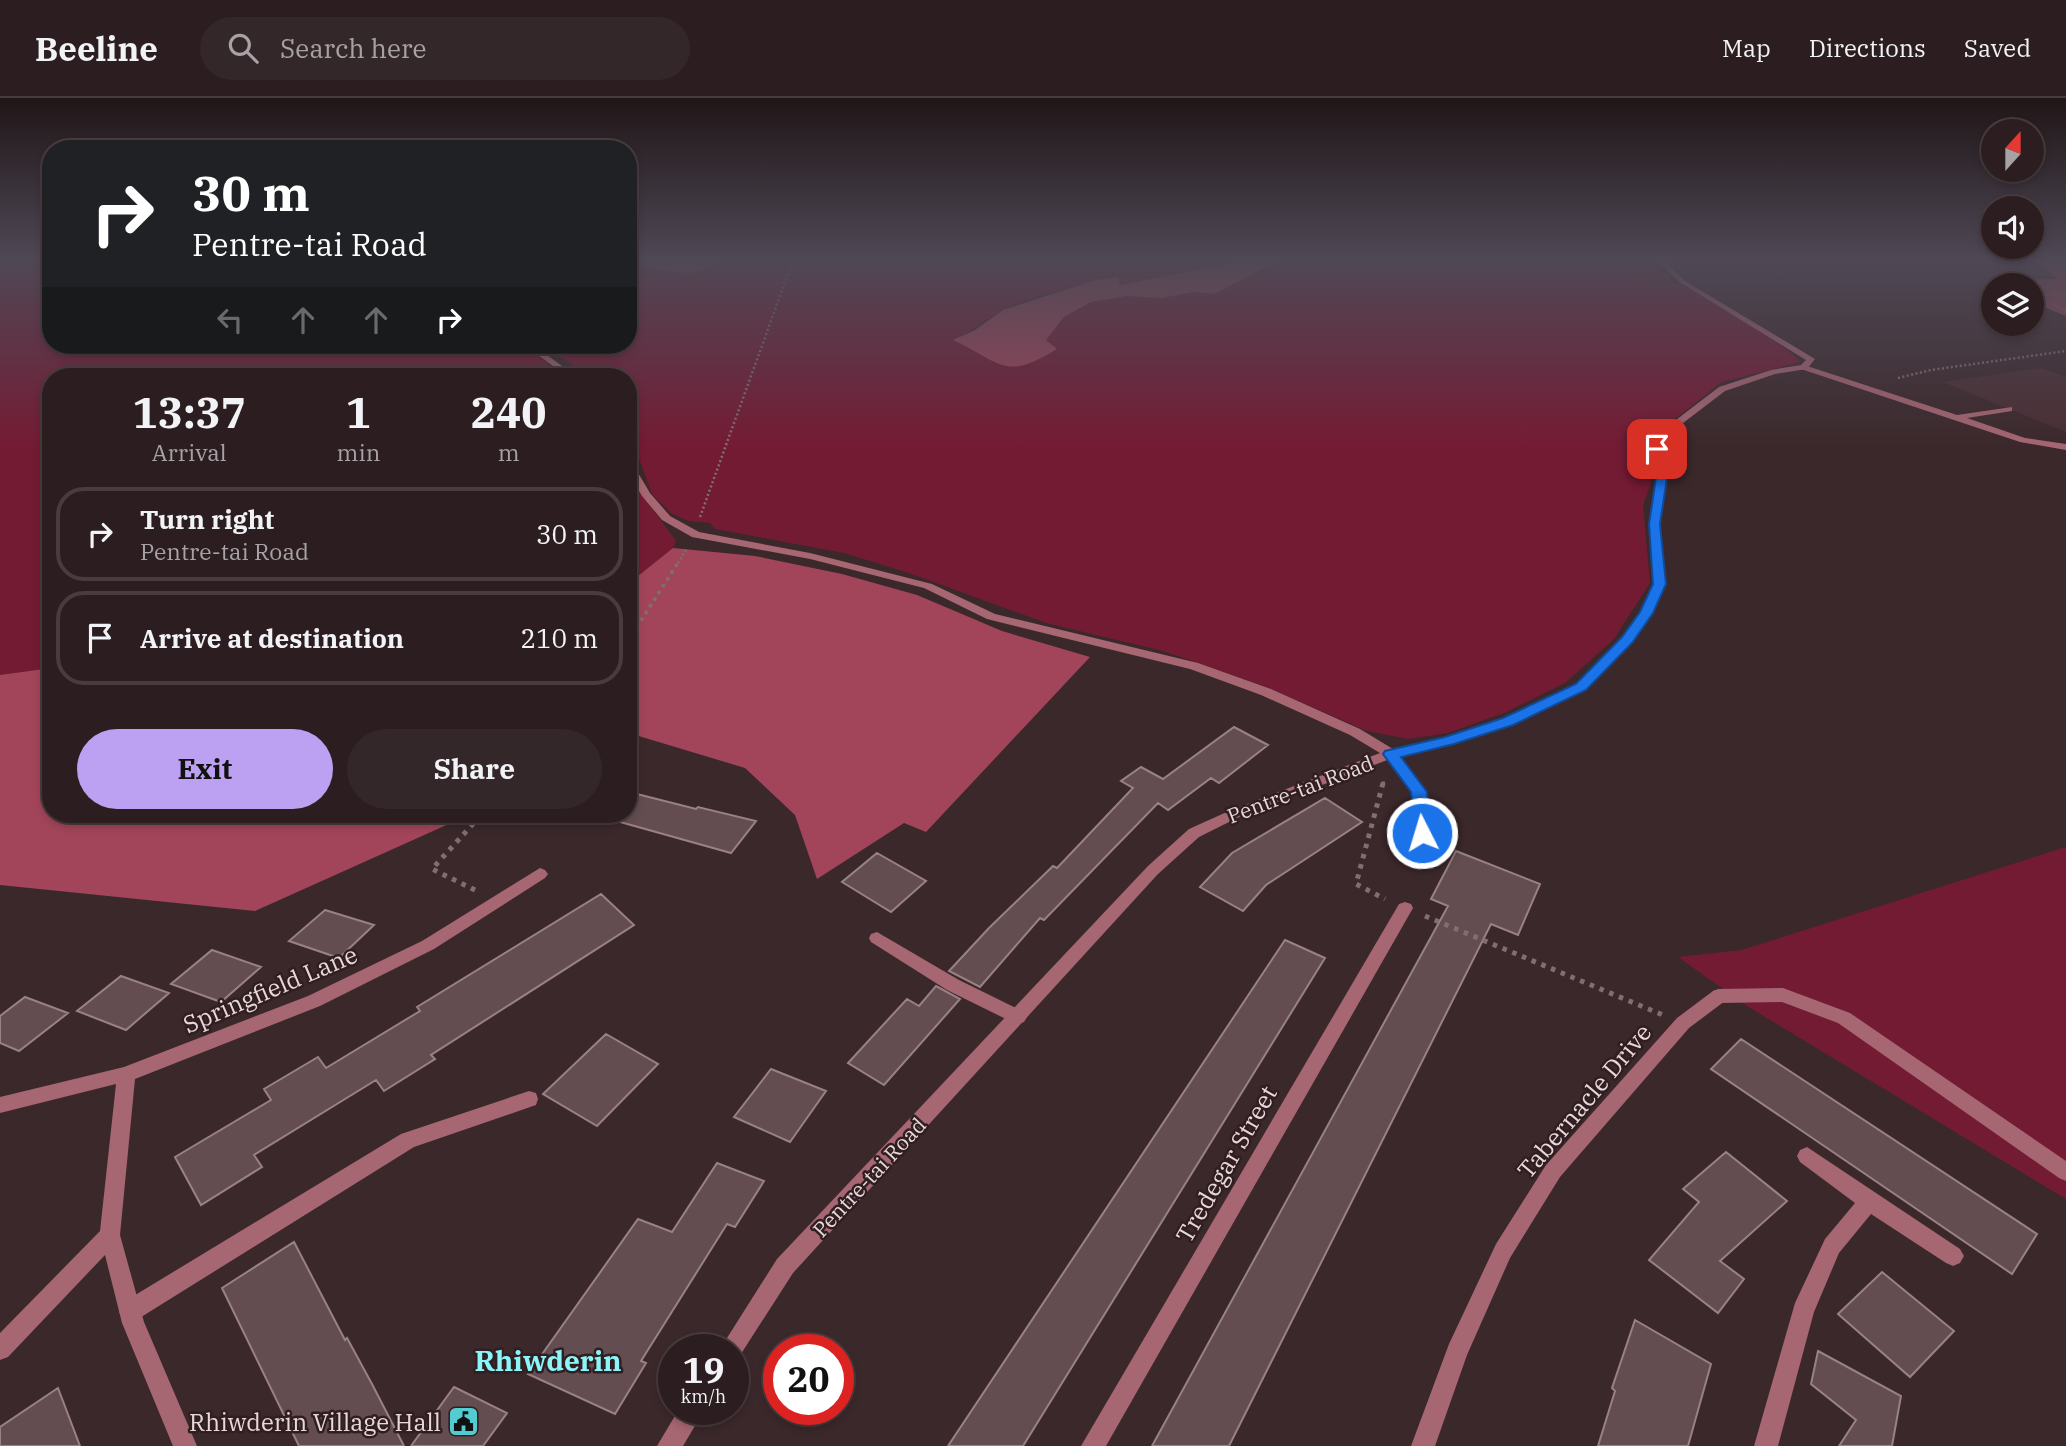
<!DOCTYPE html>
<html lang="en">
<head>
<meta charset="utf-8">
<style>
	:root { --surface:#2c1e20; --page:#342729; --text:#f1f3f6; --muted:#a6a2a5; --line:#483c3e; --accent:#bca0f2 }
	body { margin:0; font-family:"IBM Plex Serif",serif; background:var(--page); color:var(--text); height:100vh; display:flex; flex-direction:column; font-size:26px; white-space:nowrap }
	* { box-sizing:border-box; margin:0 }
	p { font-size:23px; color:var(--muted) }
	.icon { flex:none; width:38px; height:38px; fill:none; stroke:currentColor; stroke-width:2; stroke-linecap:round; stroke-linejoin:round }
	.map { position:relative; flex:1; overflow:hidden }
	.side { position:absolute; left:42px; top:270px; width:595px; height:455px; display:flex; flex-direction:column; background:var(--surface); border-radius:28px; box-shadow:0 4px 10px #0003,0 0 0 2px var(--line) }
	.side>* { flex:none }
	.banner { position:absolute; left:42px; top:42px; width:595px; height:214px; border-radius:28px; box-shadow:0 4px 10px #0003,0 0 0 2px var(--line); background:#202124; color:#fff; overflow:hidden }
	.needle { width:46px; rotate:21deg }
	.tools { position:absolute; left:1981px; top:21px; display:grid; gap:14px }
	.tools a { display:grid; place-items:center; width:63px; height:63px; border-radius:50%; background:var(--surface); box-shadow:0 4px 10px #0003,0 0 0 2px var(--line); font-size:35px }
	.speed { position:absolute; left:658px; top:1236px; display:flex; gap:14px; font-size:35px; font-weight:700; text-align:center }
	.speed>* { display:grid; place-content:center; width:91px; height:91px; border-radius:50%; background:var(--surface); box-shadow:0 4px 10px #0003,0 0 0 2px var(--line); line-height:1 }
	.speed small { font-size:18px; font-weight:400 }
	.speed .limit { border:10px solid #d22; background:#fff; color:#111 }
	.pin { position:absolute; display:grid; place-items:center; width:60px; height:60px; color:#fff; margin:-30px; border-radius:14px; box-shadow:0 4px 10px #0006 }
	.me { position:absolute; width:77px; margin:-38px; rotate:355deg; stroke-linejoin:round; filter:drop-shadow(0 0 5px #0008) }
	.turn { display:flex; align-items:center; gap:24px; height:147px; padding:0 35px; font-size:32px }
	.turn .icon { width:91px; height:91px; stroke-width:2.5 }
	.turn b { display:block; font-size:49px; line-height:60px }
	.lanes { display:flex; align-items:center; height:66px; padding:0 35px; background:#0003; justify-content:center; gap:35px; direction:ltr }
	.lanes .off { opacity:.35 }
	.eta { display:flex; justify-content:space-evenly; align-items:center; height:119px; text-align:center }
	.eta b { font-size:42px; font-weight:700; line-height:49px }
	.cta { display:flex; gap:14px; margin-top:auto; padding:14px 35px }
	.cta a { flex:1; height:80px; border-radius:42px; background:var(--accent); color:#111; font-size:28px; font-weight:700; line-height:80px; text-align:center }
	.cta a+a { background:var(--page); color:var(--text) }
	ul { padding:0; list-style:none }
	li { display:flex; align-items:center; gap:21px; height:94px; margin:0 14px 10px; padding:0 21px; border:4px solid var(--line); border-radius:28px }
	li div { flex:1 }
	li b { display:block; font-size:26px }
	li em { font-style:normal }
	header { display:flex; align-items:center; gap:42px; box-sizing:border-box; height:98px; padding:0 35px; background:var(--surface); border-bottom:2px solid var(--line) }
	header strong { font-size:33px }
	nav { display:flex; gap:38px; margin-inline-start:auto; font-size:24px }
	.search { width:490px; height:63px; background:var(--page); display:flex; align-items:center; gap:18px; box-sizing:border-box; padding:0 24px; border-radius:38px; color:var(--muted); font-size:26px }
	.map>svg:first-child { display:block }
	.built { fill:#492e33 }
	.green { fill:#741b34 }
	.forest { fill:#a2455a }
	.building { fill:#634d50; stroke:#998184; stroke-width:2 }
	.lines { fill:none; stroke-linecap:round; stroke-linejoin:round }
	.path-far2 { stroke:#806f72; stroke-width:2.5; stroke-dasharray:2 2.5; stroke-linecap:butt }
	.path-far1 { stroke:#806f72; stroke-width:3.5; stroke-dasharray:3.5 4.5; stroke-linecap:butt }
	.path { stroke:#806f72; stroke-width:5; stroke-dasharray:4.5 6; stroke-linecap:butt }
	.service { fill:#a66672; fill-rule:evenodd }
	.pedestrian { fill:#a66672; fill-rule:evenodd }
	.minor { fill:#a66672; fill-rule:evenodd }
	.route { fill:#1a73e8; stroke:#114b97; stroke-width:2 }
	.labels { text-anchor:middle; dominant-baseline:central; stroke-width:5; stroke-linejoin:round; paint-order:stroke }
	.street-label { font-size:21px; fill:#e7d9db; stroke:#311e21 }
	.near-street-label { font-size:24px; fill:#e7d9db; stroke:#311e21 }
	.near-poi-label { font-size:24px; fill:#e7d9db; stroke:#311e21; text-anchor:end }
	.near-quarter-label { font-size:28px; font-weight:bold; fill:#8af6fa; stroke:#311e21 }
</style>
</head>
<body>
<header>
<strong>Beeline</strong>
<div class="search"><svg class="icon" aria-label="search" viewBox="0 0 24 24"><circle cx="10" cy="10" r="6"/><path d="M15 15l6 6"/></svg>Search here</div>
<nav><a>Map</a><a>Directions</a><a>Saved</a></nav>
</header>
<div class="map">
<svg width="2066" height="1348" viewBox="0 0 2066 1348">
	<rect width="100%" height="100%" fill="#3b282b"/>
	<path class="built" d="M2041 270 2066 279V334L1943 284Z"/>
	<path class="green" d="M0 162H51V247H523L564 278H51V570L0 577Z
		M628 162 664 173 726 162H816L829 167 842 162H1248L1120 187 1117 179C1092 183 1015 202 996 216 981 225 970 234 954 242L986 258 1056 251 1046 242 1064 219 1091 204 1127 198 1174 197 1194 194 1214 196 1280 162H1648L1672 181 1643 185C1654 188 1665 183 1676 186 1692 189 1791 250 1800 264L1722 284 1649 341 1653 379 1643 407 1650 485 1614 541 1565 585 1504 615 1448 635 1408 641 1367 633 1264 588 1163 553 1046 525 909 475 844 455 715 431 710 425 689 423 672 416 652 396 628 331V278H585L566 262 537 247H628Z
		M628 377 676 443 673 450 628 486Z
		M2066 749V1101L1747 908 1678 859 1742 852Z"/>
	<path class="forest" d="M628 162H726L694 175 664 173Z
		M1248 162H1280L1214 196 1194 194 1161 200 1127 198 1091 204 1064 219 1046 242 1057 251C1005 283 1003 266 953 242L975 232 1003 212 1096 182 1118 179 1120 187Z
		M2040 162H2066V218L2032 204V187H2005L1999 182 2056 181Z
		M673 450 755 458 842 476 917 497 1002 533 1090 559 926 734 904 725 817 781 795 717 745 670 632 636 628 638V486Z
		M51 570V716H471L255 813 0 787V577Z"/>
	<path class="building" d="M1234 629 1268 647 1219 685 1211 680 1168 712 1158 705 1044 822 1040 820 980 889 949 873 989 830 1053 768 1057 770 1133 690 1121 683 1141 669 1163 681Z
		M637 696 696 711 698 709 756 723 731 755 613 722 619 716H628V706Z
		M1325 700 1362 724 1266 787 1243 813 1200 789 1232 755Z
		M1456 753 1540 786 1518 837 1491 826 1229 1348H1152L1448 808 1431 801Z
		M877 755 926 783 891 814 842 784Z
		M601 796 634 827 431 957 435 961 384 993 376 982 254 1057 262 1069 201 1107 175 1059 271 1002 264 991 318 959 326 970 420 913 417 909Z
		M325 812 374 827 339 860 289 843Z
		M1285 842 1325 860 1023 1348H948Z
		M212 852 261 869 221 904 171 886Z
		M121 878 169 895 126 932 77 913Z
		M936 888 960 901 884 987 848 965 907 901 919 908Z
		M25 899 68 915 19 953 0 945V918Z
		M606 936 658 966 597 1028 543 996Z
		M1741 941 2037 1136 2012 1176 1711 971Z
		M771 971 826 993 790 1044 734 1019Z
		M1726 1054 1787 1103 1720 1163 1744 1181 1718 1215 1649 1162 1699 1104 1683 1091Z
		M717 1065 764 1083 735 1129 727 1126 641 1263 646 1265 615 1316 528 1276 638 1121 672 1134Z
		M294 1144 345 1242 347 1240 372 1286 404 1348H299L222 1190Z
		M1882 1174 1954 1233 1910 1279 1838 1216Z
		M1635 1222 1711 1266 1688 1348H1598L1615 1293 1612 1290Z
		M1818 1253 1901 1298 1892 1348H1839L1856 1322 1811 1286Z
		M454 1289 507 1315 483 1348H411Z
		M58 1290 80 1348H0V1329Z"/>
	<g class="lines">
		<path class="path-far2" d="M2066 197 2036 196 2066 214
			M1898 280 1931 272 2066 253
			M700 419 793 162
			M678 465 686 452"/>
		<path class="path-far1" d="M628 543 679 463
			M1383 687 1384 681"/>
		<path class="path" d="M1383 685 1356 786 1385 801
			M475 792 432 771 482 716
			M1425 818 1663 917"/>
		<path class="service" d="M1804 267 1957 317 2012 309V313L1967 320 2025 340 2066 346V352L2020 344 1801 271 1800 269Z
			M1391 652 1396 653 1426 694 1432 756 1429 760H1419L1416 756 1412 694 1384 656Z
			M877 834 959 882 1024 914 1027 919 1024 924 1018 926 1012 924 947 892 871 844 869 840 871 836Z
			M1783 890 1850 915 2066 1063V1083L2059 1080 1838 925 1782 904 1719 905 1713 903 1710 898 1713 893 1719 891Z
			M529 993 536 995 538 1001 536 1007 414 1049 138 1221 130 1224 122 1221 119 1213 122 1205 401 1036Z"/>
		<path class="pedestrian" d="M1405 804 1411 806 1413 810 1106 1348H1081L1399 806Z"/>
		<path class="minor" d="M1656 162H1663L1685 183 1815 261 1807 271 1775 276 1725 293 1666 338 1662 351 1667 373 1660 426 1666 486 1653 515 1631 545 1586 592 1513 626 1454 646 1395 659 1239 719 1199 739 1158 776 793 1175 739 1259 733 1261V1251H720L777 1161 1148 768 1189 731 1229 713 1380 655 1350 637 1261 597 1190 571 987 521 924 490 810 461 692 439 662 422 642 398 628 374V362L631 363 650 395 670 418 699 434 810 455 932 486 995 516 1198 565 1271 591 1360 631 1393 651 1446 640 1503 620 1576 586 1623 539 1641 515 1654 486 1650 426 1657 373 1652 351 1659 335 1719 289 1771 272 1801 267 1806 262 1681 185Z
			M524 247H533L576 278H567Z
			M540 770 545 772 548 776 545 780 434 851 320 908 135 981 120 1137 144 1224 197 1348H173L122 1225 105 1157 8 1259 0 1262V1235L100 1133 116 986 0 1015V999L124 969 308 898 422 843Z
			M1719 891 1725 893 1728 898 1725 903 1689 930 1560 1079 1510 1160 1467 1257 1435 1348H1411L1449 1246 1496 1146 1546 1067 1677 920 1713 893Z
			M1807 1049 1960 1151 1964 1158 1960 1165 1953 1168 1946 1165 1871 1116 1839 1155 1814 1214 1778 1348H1754L1795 1205 1825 1141 1855 1105 1800 1064 1797 1058 1800 1052Z
			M679 1311H705L683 1348H657Z"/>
	</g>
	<linearGradient id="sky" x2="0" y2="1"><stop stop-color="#201618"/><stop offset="0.46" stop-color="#4f4855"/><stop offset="1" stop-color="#4f4855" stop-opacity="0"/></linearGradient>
	<rect width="2066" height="350" fill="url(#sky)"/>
	<path class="route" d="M1653 348 1662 351 1668 373 1660 426 1666 486 1653 515 1632 545 1586 592 1513 627 1454 646 1401 659 1427 694 1431 735 1428 739H1416L1411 694 1383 656 1385 653 1445 639 1503 620 1576 586 1622 539 1640 514 1653 486 1649 426 1657 373Z"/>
	<defs>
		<symbol id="civic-square" viewBox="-11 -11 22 22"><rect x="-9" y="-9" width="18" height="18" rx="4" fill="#51ccd1" stroke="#311e21"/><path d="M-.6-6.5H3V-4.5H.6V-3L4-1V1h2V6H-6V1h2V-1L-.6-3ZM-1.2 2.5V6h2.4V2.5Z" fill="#111"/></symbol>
	</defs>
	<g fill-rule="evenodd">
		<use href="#civic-square" x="446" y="1306" width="35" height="35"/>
	</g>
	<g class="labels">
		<g class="street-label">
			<text transform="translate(1300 691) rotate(-21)">Pentre-tai Road</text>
			<text transform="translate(869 1079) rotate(-47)">Pentre-tai Road</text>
		</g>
		<g class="near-street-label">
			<text transform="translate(270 891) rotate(-23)">Springfield Lane</text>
			<text transform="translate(1584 1003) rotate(-50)">Tabernacle Drive</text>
			<text transform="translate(1226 1066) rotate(-60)">Tredegar Street</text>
		</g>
		<g class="near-poi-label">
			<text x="441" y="1324">Rhiwderin Village Hall</text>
		</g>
		<g class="near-quarter-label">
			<text x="548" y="1262">Rhiwderin</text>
		</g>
	</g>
</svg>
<div class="tools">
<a><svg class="needle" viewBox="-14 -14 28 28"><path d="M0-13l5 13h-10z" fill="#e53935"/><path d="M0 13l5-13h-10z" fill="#a6a2a5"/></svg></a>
<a><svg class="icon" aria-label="sound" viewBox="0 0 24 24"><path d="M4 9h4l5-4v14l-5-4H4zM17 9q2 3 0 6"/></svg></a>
<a><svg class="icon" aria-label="layers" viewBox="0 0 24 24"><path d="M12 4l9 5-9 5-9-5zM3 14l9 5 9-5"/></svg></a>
</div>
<div class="speed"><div>19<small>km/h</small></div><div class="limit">20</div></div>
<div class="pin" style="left:1657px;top:351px;background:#d93025"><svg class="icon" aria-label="arrive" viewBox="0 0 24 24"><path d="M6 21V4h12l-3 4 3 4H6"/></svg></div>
<svg class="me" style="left:1422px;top:735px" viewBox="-20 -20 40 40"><circle r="17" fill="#1a73e8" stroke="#fff" stroke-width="3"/><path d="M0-11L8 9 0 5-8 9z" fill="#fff"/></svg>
<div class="banner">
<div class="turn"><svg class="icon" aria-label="right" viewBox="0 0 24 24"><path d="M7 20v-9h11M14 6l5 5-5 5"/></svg><div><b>30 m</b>Pentre-tai Road</div></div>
<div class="lanes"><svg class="icon off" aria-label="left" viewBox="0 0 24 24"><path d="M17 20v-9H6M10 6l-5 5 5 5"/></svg><svg class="icon off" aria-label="ahead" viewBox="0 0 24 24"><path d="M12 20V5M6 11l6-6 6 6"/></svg><svg class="icon off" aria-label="ahead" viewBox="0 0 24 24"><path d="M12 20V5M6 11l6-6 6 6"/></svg><svg class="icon" aria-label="right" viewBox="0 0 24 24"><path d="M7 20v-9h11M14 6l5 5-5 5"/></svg></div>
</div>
<section class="side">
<div class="eta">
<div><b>13:37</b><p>Arrival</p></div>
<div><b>1</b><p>min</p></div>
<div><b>240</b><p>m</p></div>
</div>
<ul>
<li><svg class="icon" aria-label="right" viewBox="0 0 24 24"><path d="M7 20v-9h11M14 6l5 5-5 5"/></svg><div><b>Turn right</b><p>Pentre-tai Road</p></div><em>30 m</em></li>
<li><svg class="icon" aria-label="arrive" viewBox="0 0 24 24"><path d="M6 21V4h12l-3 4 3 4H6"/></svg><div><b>Arrive at destination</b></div><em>210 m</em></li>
</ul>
<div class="cta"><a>Exit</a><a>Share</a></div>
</section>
</div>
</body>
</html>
